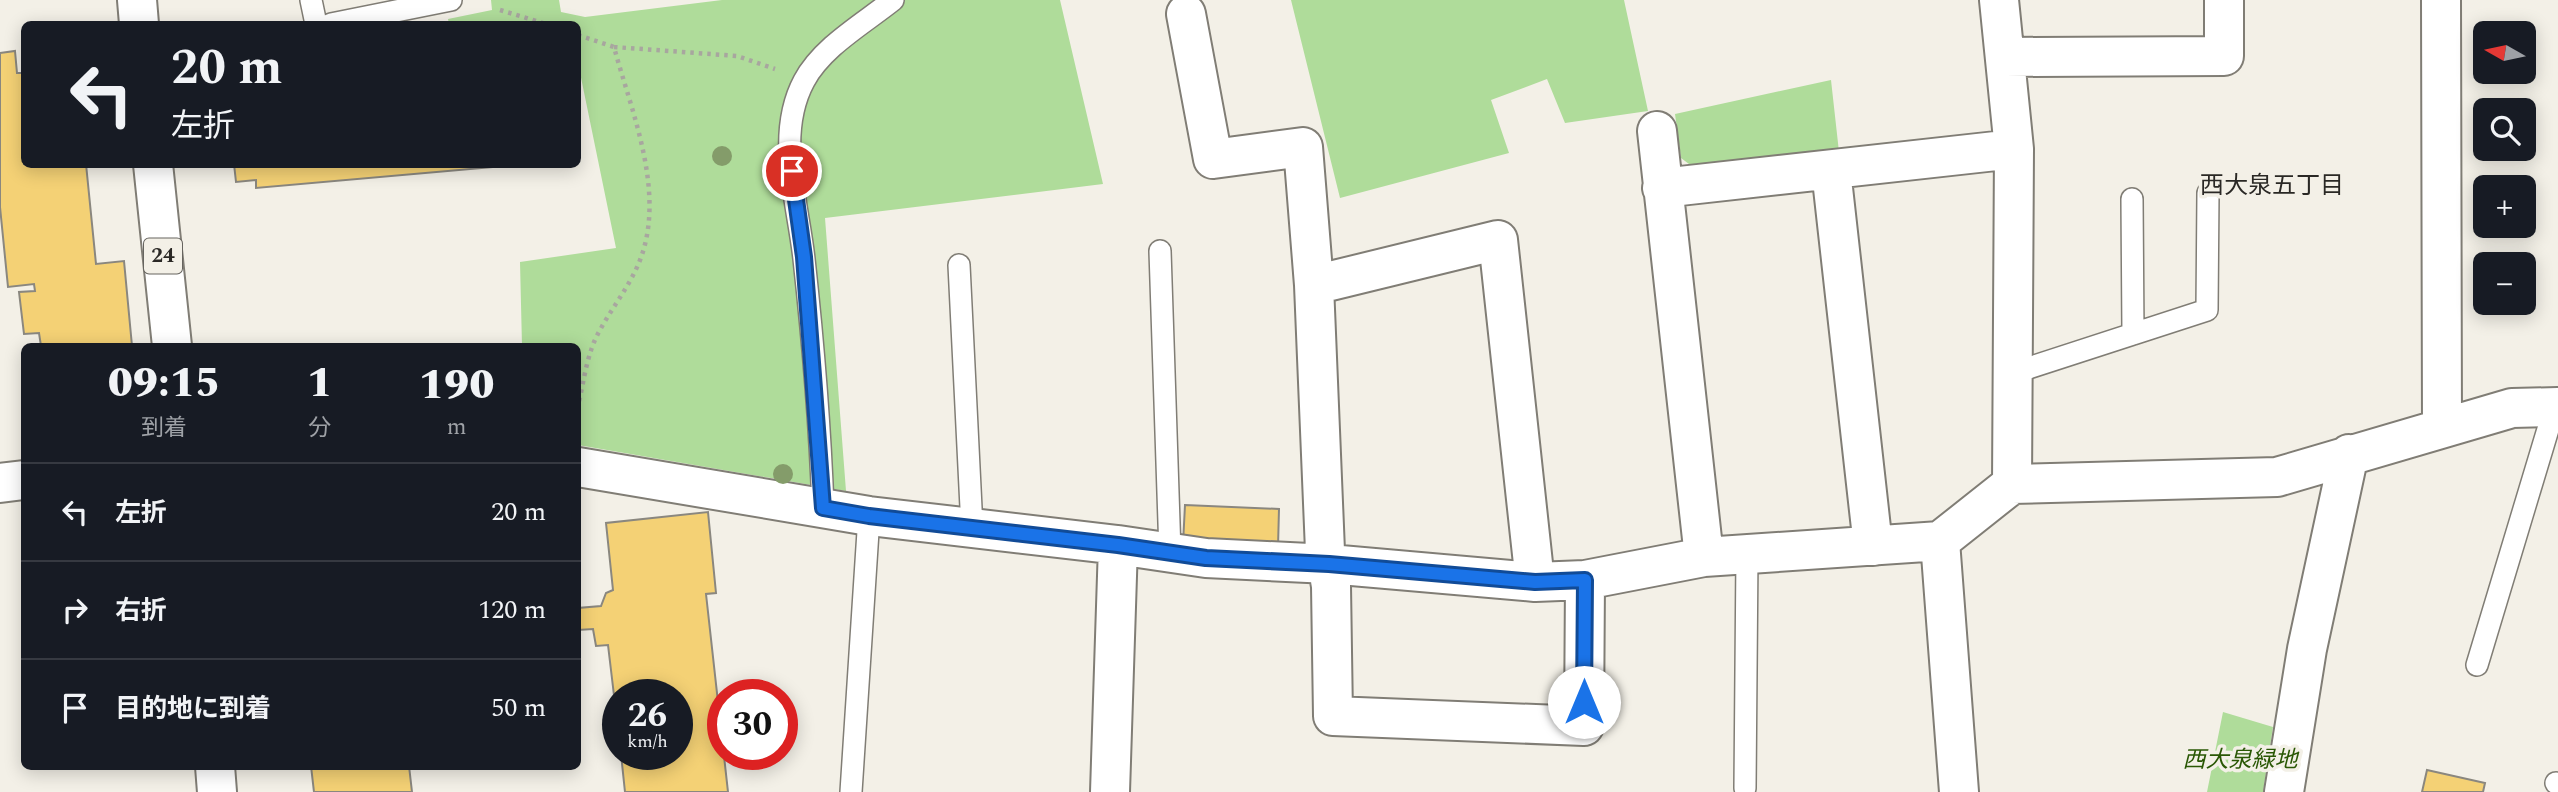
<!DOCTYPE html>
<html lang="ja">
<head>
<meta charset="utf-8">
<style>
	:root { --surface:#171b24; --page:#242831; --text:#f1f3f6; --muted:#9ea1a6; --line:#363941 }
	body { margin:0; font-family:Spectral,"Noto Sans JP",serif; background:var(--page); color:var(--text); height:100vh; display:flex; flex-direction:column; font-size:26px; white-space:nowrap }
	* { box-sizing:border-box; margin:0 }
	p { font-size:23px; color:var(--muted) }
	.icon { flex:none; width:38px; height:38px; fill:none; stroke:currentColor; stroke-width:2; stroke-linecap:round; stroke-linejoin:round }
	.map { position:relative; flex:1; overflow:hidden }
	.sheet { position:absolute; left:21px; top:343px; width:560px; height:427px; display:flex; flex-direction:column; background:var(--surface); border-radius:10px; box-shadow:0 4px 18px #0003 }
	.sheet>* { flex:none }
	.top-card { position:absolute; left:21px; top:21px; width:560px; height:147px; border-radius:10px; box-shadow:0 4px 18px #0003; background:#171b24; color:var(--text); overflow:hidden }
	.needle { width:46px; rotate:279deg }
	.tools { position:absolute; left:2473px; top:21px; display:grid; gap:14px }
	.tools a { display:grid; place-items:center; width:63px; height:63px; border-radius:10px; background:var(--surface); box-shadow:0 4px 18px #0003; font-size:35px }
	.speed { position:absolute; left:602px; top:679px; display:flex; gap:14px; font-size:35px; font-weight:700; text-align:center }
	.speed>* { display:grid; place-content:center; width:91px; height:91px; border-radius:50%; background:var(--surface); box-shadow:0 4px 18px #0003; line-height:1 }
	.speed small { font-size:18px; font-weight:400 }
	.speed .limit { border:10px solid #d22; background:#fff; color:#111 }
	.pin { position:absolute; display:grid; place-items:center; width:60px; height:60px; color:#fff; margin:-30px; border:4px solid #fff; border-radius:50%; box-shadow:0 2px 7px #0007 }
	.me { position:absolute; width:77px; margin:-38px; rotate:0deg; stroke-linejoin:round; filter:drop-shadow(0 0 5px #0008) }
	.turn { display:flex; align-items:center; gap:24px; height:147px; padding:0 35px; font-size:32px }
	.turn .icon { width:91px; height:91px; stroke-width:2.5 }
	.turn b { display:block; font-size:49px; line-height:60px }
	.eta { display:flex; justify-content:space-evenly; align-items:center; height:119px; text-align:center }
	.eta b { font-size:42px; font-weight:800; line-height:49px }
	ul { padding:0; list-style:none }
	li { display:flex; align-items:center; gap:21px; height:98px; padding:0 35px; border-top:2px solid var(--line) }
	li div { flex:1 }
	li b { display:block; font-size:26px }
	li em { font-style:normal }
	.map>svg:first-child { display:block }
	.green { fill:#afdc9a }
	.building { fill:#f4d175; stroke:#8a877f; stroke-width:2 }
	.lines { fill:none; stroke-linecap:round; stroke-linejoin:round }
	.service-casing { stroke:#807d75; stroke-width:24 }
	.minor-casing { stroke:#807d75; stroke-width:42 }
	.primary-casing { stroke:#807d75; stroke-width:42 }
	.path { stroke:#a8a69f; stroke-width:4.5; stroke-dasharray:3.5 5; stroke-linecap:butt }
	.service { stroke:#fff; stroke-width:21 }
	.minor { stroke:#fff; stroke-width:38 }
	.primary { stroke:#fff; stroke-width:38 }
	.tree { fill:#849c6a }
	.route-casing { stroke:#114b97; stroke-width:18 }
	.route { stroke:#1a73e8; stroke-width:12 }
	.labels { text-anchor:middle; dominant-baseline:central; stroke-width:7; stroke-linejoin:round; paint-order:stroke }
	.shield { fill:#f3f0e7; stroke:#66645f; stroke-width:2 }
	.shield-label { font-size:21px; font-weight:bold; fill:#2a2825 }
	.park-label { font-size:23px; font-style:italic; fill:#295704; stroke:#f3f0e7 }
	.neighbourhood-label { font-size:24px; fill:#2a2825; stroke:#f3f0e7 }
</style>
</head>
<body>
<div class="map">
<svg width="2558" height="792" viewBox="0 0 2558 792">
	<rect width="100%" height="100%" fill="#f3f0e7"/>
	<path class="green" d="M491 0H559L561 12 585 17 722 0H1060L1103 184 825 218 846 491 578 445V346H522L520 262 616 248 578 63V24H449L448 19 492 10Z
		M1291 0H1624L1648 111 1565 123 1547 79 1491 100 1509 153 1340 198Z
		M1831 80 1839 152 1697 170 1681 158 1675 114Z
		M2223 712 2273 727 2263 792H2207Z"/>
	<path class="building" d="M15 51 17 73H24V164H86L96 264 124 261 132 346H41L39 333 24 334 19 292 35 291 34 284 8 287 0 207V53Z
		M234 164H527L256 188V180L236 182Z
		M1185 505 1279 509 1278 547 1183 544Z
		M708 512 716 593 706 594 728 792H625L621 754H677V695H618V729L608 645 596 646 593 629 578 630V608L601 606 606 593 613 590 606 523Z
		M311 766H409L412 792H314Z
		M2427 770 2485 783 2483 792H2422Z"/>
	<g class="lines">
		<defs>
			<path id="service" d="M311 0 316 24
				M331 24 451 0
				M2132 199 2133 334
				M1160 251 1170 553
				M959 265 972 528
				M2013 373 2207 310 2208 193
				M823 508C820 425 813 341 804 259 798 202 775 135 804 81 822 47 863 24 893 0
				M2477 665 2555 406
				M2556 783 2558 784
				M1745 788 1747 554
				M851 792 869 516"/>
			<path id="minor" d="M1999 0 2014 149 2012 484
				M2441 0 2442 428
				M1186 14 1213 159 1303 147 1314 285 1325 551 1331 586 1333 716 1584 726 1585 580
				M2005 57 2224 56V0
				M1657 131 1704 557
				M1831 170 1873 546
				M1662 188 2014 149
				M1314 285 1498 240 1535 582
				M578 467 869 516 1118 545 1206 558 1329 564 1535 582 1585 580 1704 557 1940 541 2012 484 2277 477 2512 408 2558 407
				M0 483 24 480
				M1940 541 1959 792
				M1110 792 1118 545
				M2284 792 2307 649 2349 454"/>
			<path id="primary" d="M137 0 139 24
				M153 164 172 346
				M215 766 217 792"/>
		</defs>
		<use href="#service" class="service-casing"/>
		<use href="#minor" class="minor-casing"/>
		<use href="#primary" class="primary-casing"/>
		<path class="path" d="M500 10 546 24
			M578 35 614 47C632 114 668 196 638 265 628 288 612 308 600 330 587 352 584 381 578 406
			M614 47 737 56 775 69"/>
		<use href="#service" class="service"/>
		<use href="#minor" class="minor"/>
		<use href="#primary" class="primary"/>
	</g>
	<g class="tree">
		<circle cx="722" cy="156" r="10"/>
		<circle cx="783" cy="474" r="10"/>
	</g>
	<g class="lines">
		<defs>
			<path id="route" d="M792 171 804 257 823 508 869 516 1118 545 1206 558 1329 564 1535 582 1585 580 1584 702"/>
		</defs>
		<use href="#route" class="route-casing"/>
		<use href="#route" class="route"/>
	</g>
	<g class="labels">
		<rect class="shield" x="144" y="238.5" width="38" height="35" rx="5"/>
		<g class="shield-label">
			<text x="163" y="256">24</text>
		</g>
		<g class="park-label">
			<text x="2240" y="760">西大泉緑地</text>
		</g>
		<g class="neighbourhood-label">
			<text x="2272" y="186">西大泉五丁目</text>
		</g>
	</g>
</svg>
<div class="tools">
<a><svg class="needle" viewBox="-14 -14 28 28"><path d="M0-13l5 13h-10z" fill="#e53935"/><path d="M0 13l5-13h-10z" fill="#9ea1a6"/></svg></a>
<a><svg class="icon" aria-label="search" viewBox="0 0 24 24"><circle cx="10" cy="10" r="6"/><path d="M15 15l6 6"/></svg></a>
<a>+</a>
<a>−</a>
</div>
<div class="speed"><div>26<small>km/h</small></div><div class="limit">30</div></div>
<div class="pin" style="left:792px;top:171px;background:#d93025"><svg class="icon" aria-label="arrive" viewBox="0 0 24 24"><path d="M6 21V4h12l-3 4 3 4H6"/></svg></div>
<svg class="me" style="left:1584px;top:702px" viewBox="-20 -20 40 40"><circle r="19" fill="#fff"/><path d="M0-13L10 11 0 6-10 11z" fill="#1a73e8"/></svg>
<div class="top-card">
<div class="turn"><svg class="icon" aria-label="left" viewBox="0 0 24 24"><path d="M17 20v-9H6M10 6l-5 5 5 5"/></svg><div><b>20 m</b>左折</div></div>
</div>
<section class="sheet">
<div class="eta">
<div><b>09:15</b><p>到着</p></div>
<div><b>1</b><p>分</p></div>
<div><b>190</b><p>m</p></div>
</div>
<ul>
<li><svg class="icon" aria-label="left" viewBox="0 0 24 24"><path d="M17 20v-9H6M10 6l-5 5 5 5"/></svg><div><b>左折</b></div><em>20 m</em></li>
<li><svg class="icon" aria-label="right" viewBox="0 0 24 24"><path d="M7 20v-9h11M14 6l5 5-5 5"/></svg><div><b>右折</b></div><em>120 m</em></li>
<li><svg class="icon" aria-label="arrive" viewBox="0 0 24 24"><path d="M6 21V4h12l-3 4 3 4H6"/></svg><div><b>目的地に到着</b></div><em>50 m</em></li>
</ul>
</section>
</div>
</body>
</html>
